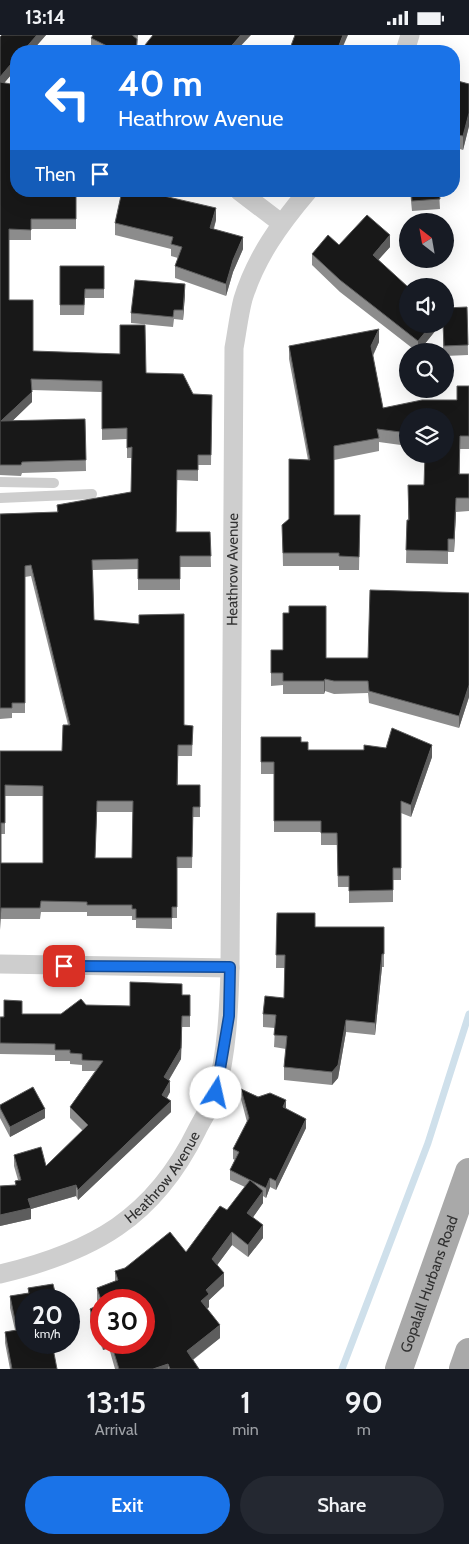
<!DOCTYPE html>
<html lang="en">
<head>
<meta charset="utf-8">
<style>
	:root { --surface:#171b24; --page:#242831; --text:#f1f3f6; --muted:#9ea1a6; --accent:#1a73e8 }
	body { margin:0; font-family:Cabin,sans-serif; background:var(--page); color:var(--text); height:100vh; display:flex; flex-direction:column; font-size:19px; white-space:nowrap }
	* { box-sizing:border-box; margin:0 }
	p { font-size:16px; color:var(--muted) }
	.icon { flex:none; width:28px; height:28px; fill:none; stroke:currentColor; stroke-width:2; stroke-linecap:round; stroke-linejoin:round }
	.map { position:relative; height:1334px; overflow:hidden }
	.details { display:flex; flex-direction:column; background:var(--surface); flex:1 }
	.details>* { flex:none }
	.guide { position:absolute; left:10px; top:10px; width:450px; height:152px; border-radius:20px; box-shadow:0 5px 20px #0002; background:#1a73e8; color:#fff; overflow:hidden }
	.needle { width:32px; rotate:329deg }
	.controls { position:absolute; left:399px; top:178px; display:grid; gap:10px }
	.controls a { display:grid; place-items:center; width:55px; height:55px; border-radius:50%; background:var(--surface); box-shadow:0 5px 20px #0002; font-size:25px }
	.speed { position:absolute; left:15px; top:1254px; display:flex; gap:10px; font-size:25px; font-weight:700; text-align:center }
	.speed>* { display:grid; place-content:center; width:65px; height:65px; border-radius:50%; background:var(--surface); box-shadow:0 5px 20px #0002; line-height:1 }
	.speed small { font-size:12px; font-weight:400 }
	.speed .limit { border:8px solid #d22; background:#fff; color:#111 }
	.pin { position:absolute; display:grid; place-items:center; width:42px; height:42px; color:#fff; margin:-21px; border-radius:10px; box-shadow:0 2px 8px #0006 }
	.me { position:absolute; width:55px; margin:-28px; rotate:10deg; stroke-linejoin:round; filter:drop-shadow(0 0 4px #0008) }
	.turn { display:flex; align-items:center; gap:18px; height:105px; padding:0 25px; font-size:22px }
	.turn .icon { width:65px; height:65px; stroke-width:2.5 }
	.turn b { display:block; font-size:35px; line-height:42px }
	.then { display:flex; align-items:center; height:48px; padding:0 25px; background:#0003; gap:10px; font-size:19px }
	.eta { display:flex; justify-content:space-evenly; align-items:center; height:85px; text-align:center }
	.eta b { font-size:30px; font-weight:600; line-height:35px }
	.action { display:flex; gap:10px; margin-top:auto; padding:10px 25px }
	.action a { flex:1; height:58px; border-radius:30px; background:var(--accent); color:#fff; font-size:20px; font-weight:600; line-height:58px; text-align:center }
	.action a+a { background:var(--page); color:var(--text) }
	.status { display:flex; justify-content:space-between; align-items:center; height:35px; padding:0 25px; background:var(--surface); direction:ltr }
	.status svg { height:14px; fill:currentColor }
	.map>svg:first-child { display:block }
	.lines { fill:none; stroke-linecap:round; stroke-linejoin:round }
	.stream { stroke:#cfe0eb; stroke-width:7 }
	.lane { stroke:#cecece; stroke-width:10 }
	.street { stroke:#cecece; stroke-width:19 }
	.primary { stroke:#a9a9a9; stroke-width:28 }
	.wall { fill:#8c8c8c; fill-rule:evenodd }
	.shaded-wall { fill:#5d5d5d }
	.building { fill:#181818; stroke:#5d5d5d; fill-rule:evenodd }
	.route-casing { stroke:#114b97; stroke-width:12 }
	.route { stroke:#1a73e8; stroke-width:9 }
	.labels { text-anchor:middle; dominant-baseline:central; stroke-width:5; stroke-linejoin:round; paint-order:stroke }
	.street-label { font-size:15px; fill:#313131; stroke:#fff }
</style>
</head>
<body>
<div class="status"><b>13:14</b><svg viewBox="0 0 49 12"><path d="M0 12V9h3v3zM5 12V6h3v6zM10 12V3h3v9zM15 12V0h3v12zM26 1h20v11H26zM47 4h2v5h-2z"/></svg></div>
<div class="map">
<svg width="469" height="1334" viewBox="0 0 469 1334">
	<rect width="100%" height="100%" fill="#fff"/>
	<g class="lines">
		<path class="stream" d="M342 1334 428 1108 469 979"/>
		<path class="lane" d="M0 447 54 448
			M0 463 92 459"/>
		<g class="street">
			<path d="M405 16 410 0"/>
			<path d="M239 156 281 188"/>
			<path d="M0 929 230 933"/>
			<path id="s1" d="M0 1239C93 1217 154 1183 197 1095 203 1083 212 1070 216 1057 227 1019 229 972 230 933L234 313C237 297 239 279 243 264 256 222 280 189 308 156"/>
		</g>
		<g class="primary">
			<path id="s2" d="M399 1334 469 1137"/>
			<path d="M463 1334 469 1317"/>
		</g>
	</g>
	<path class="wall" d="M2 0H46L32 16H16V34L4 48 76 156V194H31V205H9V265L33 316 146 338 193 359 212 360 211 430H198V446L177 445 176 497H210L211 532H180V555H138V534L93 535 94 585 184 690 193 691 192 721H178V750H200V782H193L192 833H177V883H172V894L136 893V885H132V881H87V877H41L40 884H1L0 895V716H62L68 690 31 541 25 542V678H12V683L0 684V479L57 477V470L131 457 132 423H127V404L102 405V357L32 355V367L12 386 85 384 86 436 22 438 21 441 0 440V2ZM5 761H43V828H1V799H5ZM97 777H133L132 823H95Z
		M133 0H138L137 16H96L91 14V3L133 1Z
		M454 45 469 49V91L463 115 454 112Z
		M410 156H439L440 174 412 176Z
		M216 185 214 194 243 214 233 237 226 261 175 243V231L178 223 171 221V214L115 200V188Z
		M339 210 390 212 378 225 440 289V290L419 316H416L340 257 312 230V219Z
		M60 231H104V263H85L84 280H60Z
		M185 259 183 285 174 284 173 292 131 288V278Z
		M467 272 468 320 445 321V316H443V289Z
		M379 307 373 321 383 373 457 365 469 351V414H460V439H469V476L456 477 454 517H448V529L406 528 407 485H408V450H424L445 419 408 381V411L379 407V416L334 425V480H360L359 535H339V531H283L282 490 289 484 308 425 289 324V311Z
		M469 558V662L459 693 369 668 368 658 334 659 325 656 324 659H283V650L271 651V615L326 623H368Z
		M261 702 301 707 308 715 432 722 411 782 401 778V845H393V867L349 868V852H338L337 810H321V797H274V739H261Z
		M277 878 315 892H384V932H382L375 1000 346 997 338 1043 332 1050 284 1045V1032L286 1014 274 1012 275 993 263 992V979L284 963 285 933H276Z
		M182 960H190V992H182L181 1024 169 1045 170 1057 167 1063 171 1077 78 1165 76 1161 31 1174V1184L0 1191V1151L15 1150V1146L18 1145 14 1131V1120L46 1131 83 1096 70 1083V1072L95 1036H82V1030L70 1029V1026H55V1020L0 1019V982L22 979H61L86 970 130 971Z
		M241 1054 286 1074 306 1093 276 1155 270 1152 266 1163 263 1161V1168L253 1182 263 1203 248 1222 232 1210 217 1230 224 1251 209 1265V1272L207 1274 220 1303 193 1325 199 1334H115L109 1313 103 1315 90 1286V1274L99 1270 97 1265V1253L115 1246V1236L186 1217 227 1175 245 1152 230 1145V1135L235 1125 233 1124V1114L247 1087 241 1064ZM101 1265 144 1308H101Z
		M0 1070 45 1083 10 1102 0 1083Z
		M53 1249 26 1265 57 1334H10L5 1308V1297L15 1295 10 1273V1261L28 1258V1253Z"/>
	<path class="shaded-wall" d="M37 0H46L32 16H23Z
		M241 0H251L236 16H227Z
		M343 0H348L341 16H337L338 13Z
		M16 23V34L0 53V42Z
		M469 78V91L463 115V101Z
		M216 173V185L210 205V193Z
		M390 200V212L373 231V220Z
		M243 202V214L233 237 226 261V249L233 225Z
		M185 249V259L183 285V275Z
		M432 289H440V290L419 316H418V306Z
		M379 294V307L371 324V311Z
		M32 357V367L1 397V386Z
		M456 463V477L454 517V504Z
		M325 644V656L324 659V646Z
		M469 650V662L459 693V681Z
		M432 710V722L411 782V770Z
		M382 919V932L375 1000V988Z
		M182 981 181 1024 164 1053V1042Z
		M346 985V997L338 1043 332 1050V1037Z
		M170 1046V1057L162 1071V1060Z
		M286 1065V1075L283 1072Z
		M171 1066V1077L78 1165V1155Z
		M45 1074V1083L10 1102V1092Z
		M306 1084V1093L276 1155V1146Z
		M270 1143V1152L266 1163V1153Z
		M76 1150V1161L31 1174V1184L0 1191V1180L28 1164Z
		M263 1156V1168L247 1191V1178Z
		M263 1190V1203L248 1222V1210Z
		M232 1197V1210L212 1237V1224Z
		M224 1238V1251L209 1265V1272L201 1278V1266L206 1255Z
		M220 1290V1303L187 1329V1316Z
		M103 1308H109V1313L103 1315Z
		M168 1329V1334H153Z"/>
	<path class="building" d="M2 0H37L23 16H16V23L0 42V2Z
		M93 0H132L137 4 136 16H117L91 3Z
		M153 0H241L227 16H139L144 10 146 12 145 10Z
		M295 0H343L338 13 337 16H289Z
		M454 45 469 49V78L463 101 454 99Z
		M0 47 16 50V156H76V184H31V195L9 194V265H33V316L120 319V290H145L146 338 183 339 193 359 212 360 211 420H198V435H177L176 497H210L211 521H180V544H138V524L92 525 94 585 139 589V580L184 579V690L193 691 192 710H178L177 750H200V772H193L192 822H177V872H172V883H136V874H132V870H87V867L41 866 40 873H1L0 884V716H62L63 690H70L31 530 25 531V668H12V673H0V479L58 477 57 470 131 457 132 412 127 413V393L102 394V346L31 344 32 357 1 386 85 384 86 425 22 427 21 430H0ZM5 750 43 751V828H1V788H5ZM97 766H133L132 823H95Z
		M122 156H142L216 173 210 193 243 202 233 225 226 249 175 231 182 212 171 209 173 202 115 188Z
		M411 156H439L440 164 412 166Z
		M367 180 390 200 373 220 408 252V289H432L418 306 340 245 312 219 328 200 339 210Z
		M60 231H104V254H85L84 270H60Z
		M135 245 185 249 183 275H174L173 282 131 278Z
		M467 272 468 310 444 311 443 289H445V273Z
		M379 294 371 311 383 373 422 365H457V351H469V401H460L459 439H469V463H456L454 504H448V516L406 515 407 485H409L408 450H424L425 419H445V381H408V398L377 394 379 403 334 411V480H360L359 522 339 521V518H283L282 490 289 484V424L310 425 289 311Z
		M370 555 469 558V650L459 681 369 656 368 646H334L325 644 324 646H283V638H271V615H283V578H289V571H326V623H368Z
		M392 693 432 710 411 770 401 766V833H393V855L349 856V841H338L337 798H321V786H274V727H261V702H301V707H308V715H364V710L386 713Z
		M277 878H315V892H384V919H382L375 988 346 985 338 1030 332 1037 284 1032 287 1001 274 1000 276 980 263 979 265 961 284 963 285 920H276Z
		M130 947 182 949V960H190V981H182L181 1013 164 1042 170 1046 162 1060 171 1066 78 1155 76 1150 28 1164 31 1173 0 1180V1151L16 1150 15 1146 21 1145 14 1120 41 1112 46 1131 88 1090 70 1072 103 1026 82 1025V1019L70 1018V1015H55V1009L0 1008V982H4V965L22 966V979H61L81 964 86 970 130 971Z
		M33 1052 45 1074 10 1092 0 1073V1070Z
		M241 1054 258 1062 270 1058 286 1065 283 1072 306 1084 276 1146 270 1143 266 1153 230 1135 239 1117 233 1114 249 1083Z
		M250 1145 263 1156 247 1178 263 1190 248 1210 232 1197 212 1224 224 1238 206 1255 209 1259 201 1266 220 1290 187 1316 199 1334H170L168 1329 153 1334H119L111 1308H144V1265H101L97 1253 118 1245 115 1236 125 1233 170 1197 186 1217 220 1171 227 1175Z
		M53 1249 57 1265H26V1308H52L57 1334H12L5 1297 17 1295 10 1261 29 1258 28 1253Z
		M101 1269V1300L90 1274Z"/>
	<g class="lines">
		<defs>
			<path id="route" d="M64 931 230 932 229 981 216 1058"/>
		</defs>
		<use href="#route" class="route-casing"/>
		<use href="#route" class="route"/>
	</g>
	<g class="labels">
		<g class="street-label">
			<text stroke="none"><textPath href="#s1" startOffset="820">Heathrow Avenue</textPath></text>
			<text stroke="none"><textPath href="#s1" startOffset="195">Heathrow Avenue</textPath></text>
			<text stroke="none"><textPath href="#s2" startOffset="90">Gopalall Hurbans Road</textPath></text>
		</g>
	</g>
</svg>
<div class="controls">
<a><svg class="needle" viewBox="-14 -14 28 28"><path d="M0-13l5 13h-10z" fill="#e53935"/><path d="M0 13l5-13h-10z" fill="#9ea1a6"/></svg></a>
<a><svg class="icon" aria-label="sound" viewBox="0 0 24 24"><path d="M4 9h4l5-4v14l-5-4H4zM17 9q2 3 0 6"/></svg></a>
<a><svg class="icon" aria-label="search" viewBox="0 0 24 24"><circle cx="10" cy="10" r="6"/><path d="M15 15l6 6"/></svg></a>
<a><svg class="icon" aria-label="layers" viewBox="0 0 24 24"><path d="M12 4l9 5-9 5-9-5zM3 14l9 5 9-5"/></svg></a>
</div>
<div class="speed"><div>20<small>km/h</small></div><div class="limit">30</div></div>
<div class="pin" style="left:64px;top:931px;background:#d93025"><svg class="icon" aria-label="arrive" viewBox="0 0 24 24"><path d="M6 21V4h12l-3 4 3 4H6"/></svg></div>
<svg class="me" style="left:216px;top:1058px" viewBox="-20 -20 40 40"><circle r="19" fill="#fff"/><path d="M0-13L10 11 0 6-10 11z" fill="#1a73e8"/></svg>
<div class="guide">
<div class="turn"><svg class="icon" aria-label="left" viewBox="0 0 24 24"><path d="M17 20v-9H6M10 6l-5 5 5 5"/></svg><div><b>40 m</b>Heathrow Avenue</div></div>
<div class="then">Then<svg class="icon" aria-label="arrive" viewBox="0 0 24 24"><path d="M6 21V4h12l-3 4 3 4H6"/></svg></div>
</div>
</div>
<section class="details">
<div class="eta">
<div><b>13:15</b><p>Arrival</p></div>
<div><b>1</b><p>min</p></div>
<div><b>90</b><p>m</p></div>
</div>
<div class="action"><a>Exit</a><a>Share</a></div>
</section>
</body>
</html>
